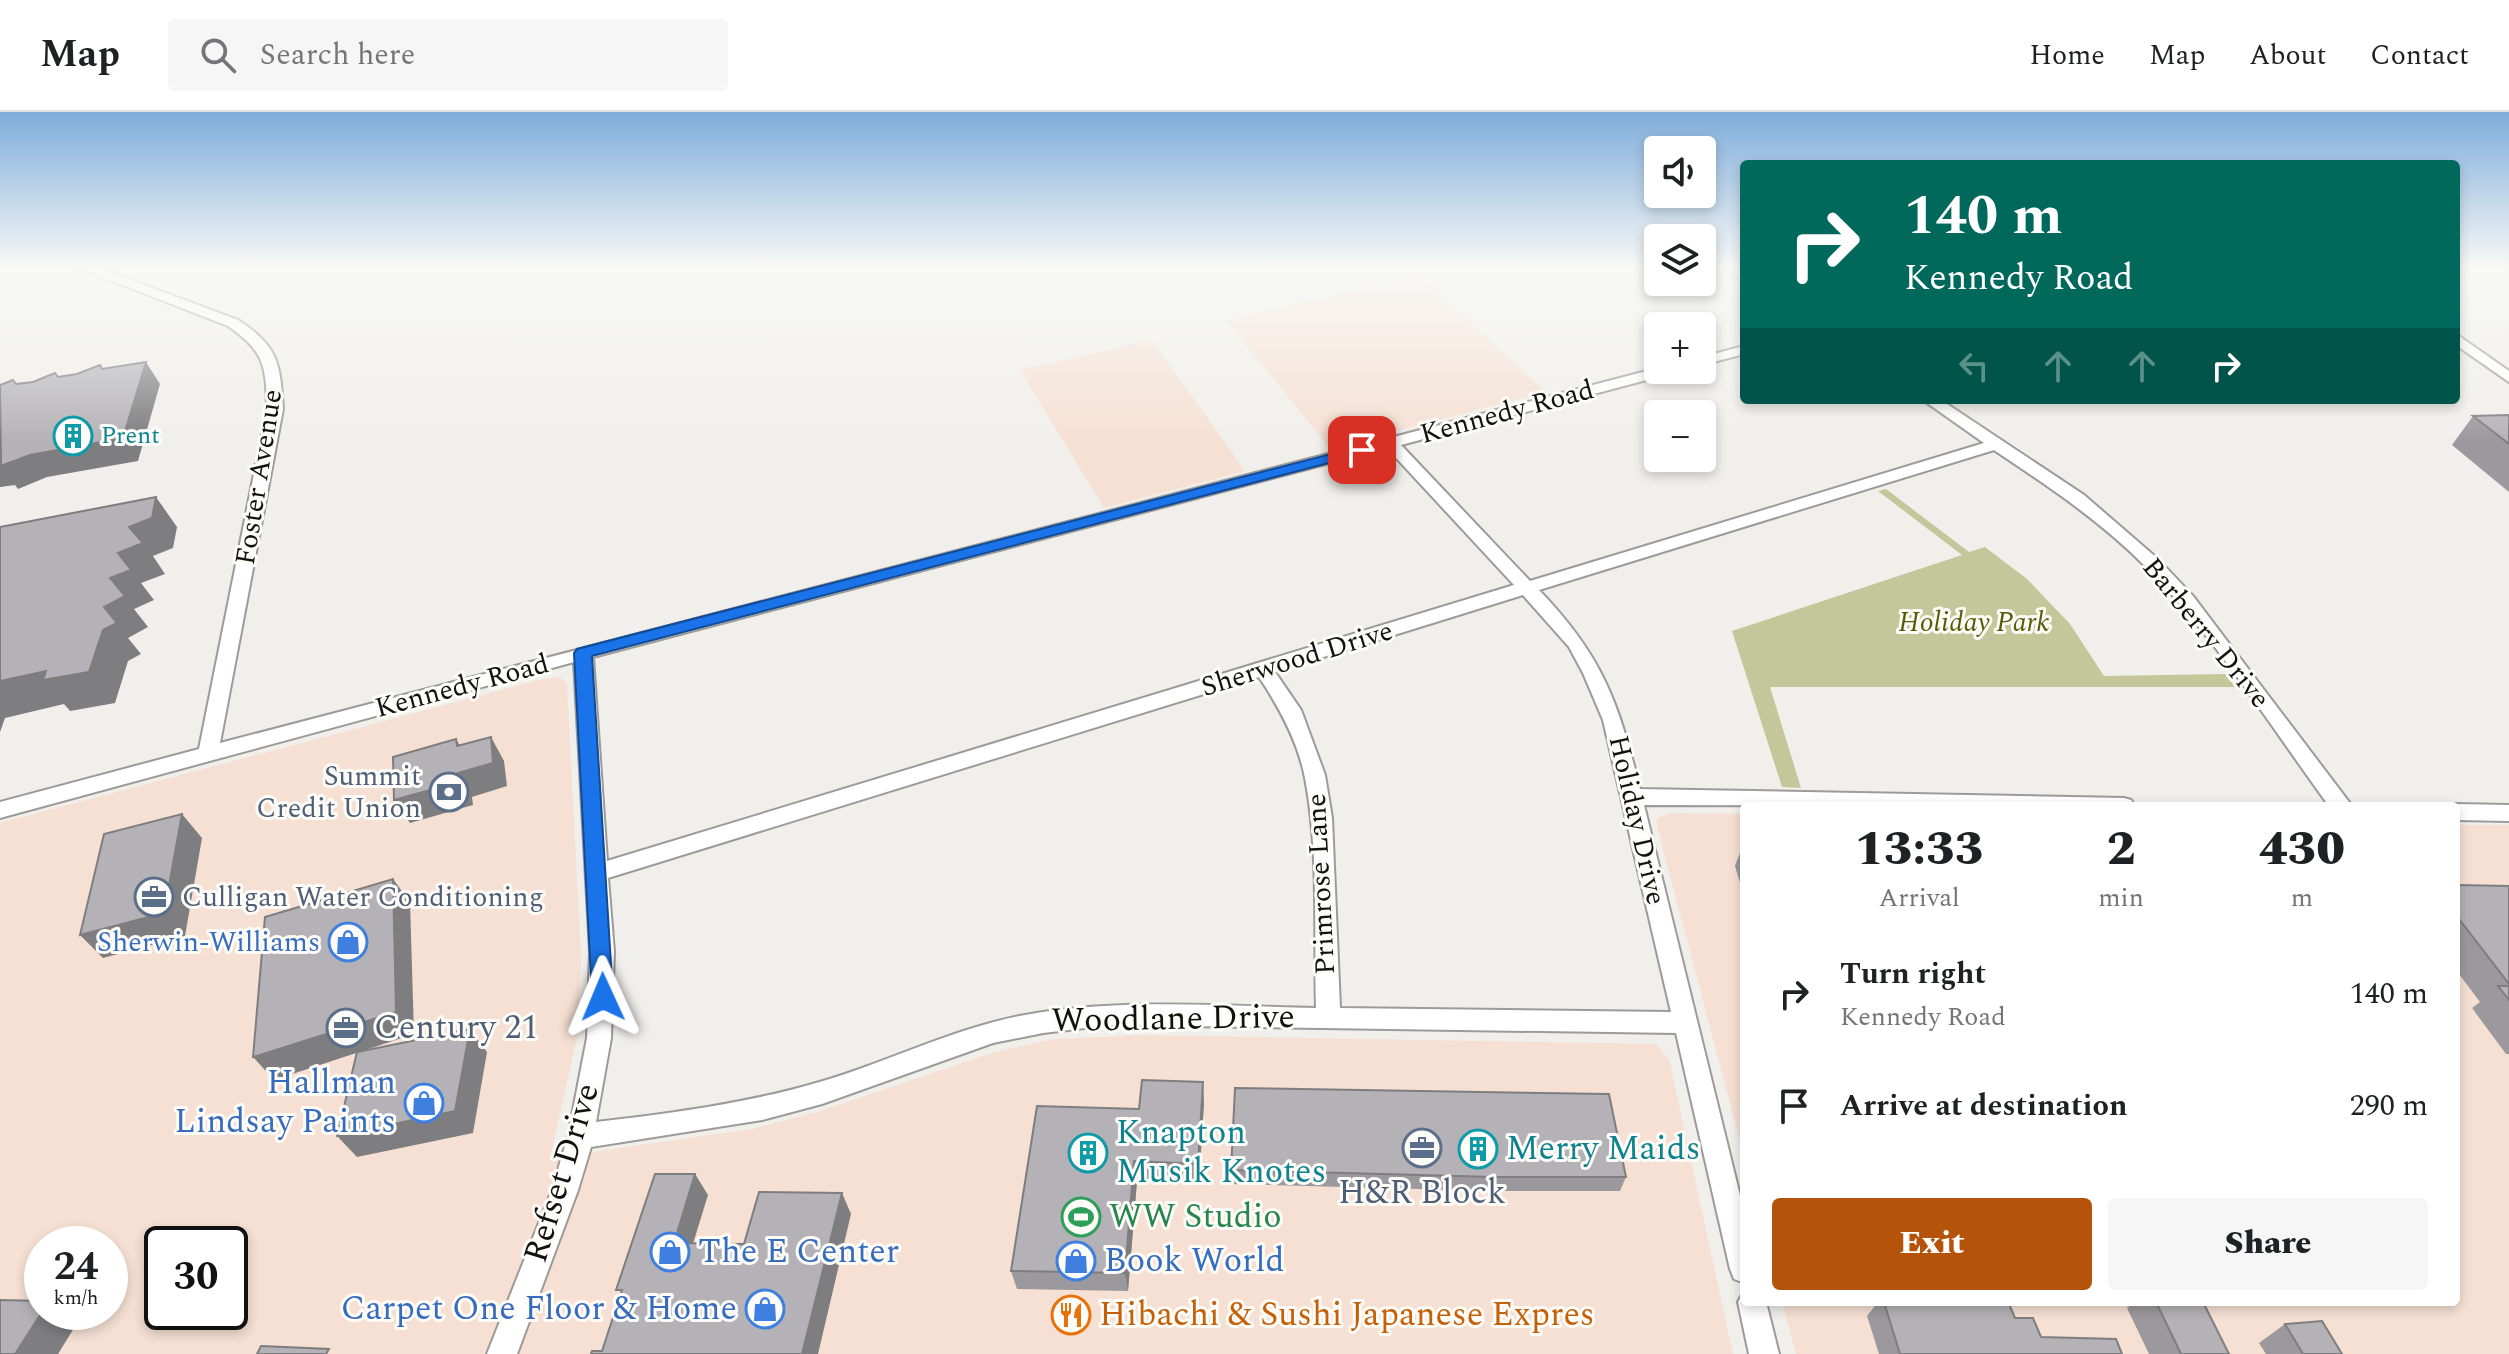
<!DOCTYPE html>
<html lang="en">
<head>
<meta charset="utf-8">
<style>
	:root { --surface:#fff; --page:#f6f6f6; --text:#202124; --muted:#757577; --line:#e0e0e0; --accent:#b45309 }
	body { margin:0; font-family:Spectral,serif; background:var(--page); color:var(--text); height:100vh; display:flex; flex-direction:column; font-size:30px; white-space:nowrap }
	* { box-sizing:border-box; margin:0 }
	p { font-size:26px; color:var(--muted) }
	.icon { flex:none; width:44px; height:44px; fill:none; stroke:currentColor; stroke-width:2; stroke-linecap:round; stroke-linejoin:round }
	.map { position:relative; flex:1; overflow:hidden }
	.sheet { position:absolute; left:1740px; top:690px; width:720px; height:504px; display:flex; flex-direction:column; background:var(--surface); border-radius:8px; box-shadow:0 4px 12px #0003 }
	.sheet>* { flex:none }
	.guide { position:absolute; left:1740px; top:48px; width:720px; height:244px; border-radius:8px; box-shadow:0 4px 12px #0003; background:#00695c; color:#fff; overflow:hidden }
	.buttons { position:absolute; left:1644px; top:24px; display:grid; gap:16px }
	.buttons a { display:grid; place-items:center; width:72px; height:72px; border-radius:8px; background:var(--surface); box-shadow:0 4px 12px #0003; font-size:40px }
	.speed { position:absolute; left:24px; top:1114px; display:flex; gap:16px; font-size:40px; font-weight:700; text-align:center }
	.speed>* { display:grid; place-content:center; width:104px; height:104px; border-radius:50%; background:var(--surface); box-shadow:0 4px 12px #0003; line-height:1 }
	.speed small { font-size:20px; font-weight:400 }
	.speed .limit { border:4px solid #111; border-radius:12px; background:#fff; color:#111 }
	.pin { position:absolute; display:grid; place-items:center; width:68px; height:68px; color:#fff; margin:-34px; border-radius:16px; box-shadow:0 4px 12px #0006 }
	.me { position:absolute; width:88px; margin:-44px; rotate:359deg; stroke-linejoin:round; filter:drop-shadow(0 0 6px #0008) }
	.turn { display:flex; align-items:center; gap:28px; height:168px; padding:0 32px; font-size:36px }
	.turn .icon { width:104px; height:104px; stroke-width:2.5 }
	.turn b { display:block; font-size:56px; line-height:68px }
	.lanes { display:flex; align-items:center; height:76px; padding:0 32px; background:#0003; justify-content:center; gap:40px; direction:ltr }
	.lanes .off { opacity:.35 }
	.eta { display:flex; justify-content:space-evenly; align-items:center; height:136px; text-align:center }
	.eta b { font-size:48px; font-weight:800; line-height:56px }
	.primary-button { display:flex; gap:16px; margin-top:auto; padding:16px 32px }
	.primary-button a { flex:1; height:92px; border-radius:8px; background:var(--accent); color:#fff; font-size:32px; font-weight:800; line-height:92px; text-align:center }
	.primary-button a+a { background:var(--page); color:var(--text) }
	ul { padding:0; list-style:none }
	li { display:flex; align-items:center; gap:24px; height:112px; padding:0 32px }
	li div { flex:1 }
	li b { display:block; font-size:30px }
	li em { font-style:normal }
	header { display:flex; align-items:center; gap:48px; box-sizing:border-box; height:112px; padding:0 40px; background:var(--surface); border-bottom:2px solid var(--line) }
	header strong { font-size:38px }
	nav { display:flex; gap:44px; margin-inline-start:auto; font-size:28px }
	.search { width:560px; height:72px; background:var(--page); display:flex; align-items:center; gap:20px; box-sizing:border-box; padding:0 28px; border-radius:8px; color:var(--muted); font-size:30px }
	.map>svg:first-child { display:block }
	.commercial { fill:#f6e0d3; fill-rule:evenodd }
	.green { fill:#c4c799 }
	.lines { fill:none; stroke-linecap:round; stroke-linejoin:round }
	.minor-casing { stroke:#9c9b98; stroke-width:4 }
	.minor { fill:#fff; fill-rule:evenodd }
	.wall { fill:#9b999d }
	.shaded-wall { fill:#7e7d7f }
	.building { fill:#b4b2b6; stroke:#7e7d7f; stroke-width:2 }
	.route { fill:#1a73e8; stroke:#114b97; stroke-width:2 }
	.labels { text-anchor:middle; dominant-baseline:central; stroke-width:6; stroke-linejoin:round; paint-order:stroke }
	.far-culture-label { font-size:24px; fill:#0d838f; stroke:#fdfcf8; text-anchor:start }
	.street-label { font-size:28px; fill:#111110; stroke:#fdfcf8 }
	.park-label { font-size:28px; font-style:italic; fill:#5a5b06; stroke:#fdfcf8 }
	.service-label { font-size:28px; fill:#4e5e75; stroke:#fdfcf8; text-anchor:end }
	.shop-label { font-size:28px; fill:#366cbe; stroke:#fdfcf8; text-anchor:end }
	.near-street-label { font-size:34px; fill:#111110; stroke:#fdfcf8 }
	.near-service-label { font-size:34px; fill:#4e5e75; stroke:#fdfcf8; text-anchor:start }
	.near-shop-label { font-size:34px; fill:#366cbe; stroke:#fdfcf8; text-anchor:end }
	.near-culture-label { font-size:34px; fill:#0d838f; stroke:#fdfcf8; text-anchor:start }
	.near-leisure-label { font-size:34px; fill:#27864d; stroke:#fdfcf8; text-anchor:start }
	.near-food-label { font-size:34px; fill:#c56008; stroke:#fdfcf8; text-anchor:start }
</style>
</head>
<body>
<header>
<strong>Map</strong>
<div class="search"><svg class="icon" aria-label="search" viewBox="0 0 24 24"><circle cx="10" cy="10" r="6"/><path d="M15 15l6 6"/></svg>Search here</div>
<nav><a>Home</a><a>Map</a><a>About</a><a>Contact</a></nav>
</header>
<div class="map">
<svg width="2509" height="1242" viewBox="0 0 2509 1242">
	<rect width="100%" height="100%" fill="#f0efeb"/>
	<path class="commercial" d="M1417 162 1546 280 1330 336 1226 209Z
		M1152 228 1245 359 1104 396 1020 258Z
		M560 565 567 572 581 845 577 926 550 1046 752 1017 817 1000 992 941 1053 927 1146 923 1656 932 1669 947 1733 1242H0V711L543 567ZM42 1132H110V1200H42ZM162 1132H230V1200H162Z
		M1669 701 1744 702V1045L1657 714V707Z
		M2456 713H2509V1242H1796L1782 1190H2456Z"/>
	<path class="green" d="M1886 377 1969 440 1985 435 2027 467 2070 512 2104 564 2227 562 2236 575H1770L1801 676 1782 675 1732 519 1962 443 1878 379Z"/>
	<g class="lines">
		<defs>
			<path id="minor" d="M79 156H99L238 208C279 235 280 251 283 297L220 631 1658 256 1675 258 1673 261 1401 333 1530 469 1984 331 1923 288H1941L2084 383 2158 447 2193 484 2352 694H2329C2272 616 2215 525 2148 457 2102 410 2048 374 1994 338L1539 478C1603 545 1618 589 1640 677L2124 686 2131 688 2135 694 1644 693 1744 1100V1171L1734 1167 1730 1157 1676 921 1110 913 1043 921 993 931 822 992 762 1008 591 1035 578 1078 517 1242H487L552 1078 568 1024 587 926 590 840 574 550 0 706V690L199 637 267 297C266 255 265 239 228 214ZM1387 336 1514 473 607 749 593 545ZM1523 483 1569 535 1583 561 1603 608 1671 900 1340 896 1332 706 1325 663 1301 598 1275 560ZM1259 565C1279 595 1298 629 1305 666 1319 737 1314 823 1316 896 1219 894 1120 886 1025 903 954 916 891 949 823 969 750 991 672 1001 596 1010L611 926 614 840 608 766Z
				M1724 156 1744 159V169Z
				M2456 222 2509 259V270L2456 233Z
				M1744 234V242L1702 253V245Z
				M2456 692 2509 693V709L2456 708V694H2450Z
				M1744 1179V1190H1766L1779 1242H1749L1738 1190Z"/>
		</defs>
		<use href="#minor" class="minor-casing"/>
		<use href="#minor" class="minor"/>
	</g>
	<path class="wall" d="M2509 303V380L2452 333 2473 304Z
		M1741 738H1744V784L1735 754Z
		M2456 773 2509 774V942H2506L2472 896 2480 890 2456 858Z
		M1204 990 1199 1071 1137 1069 1128 1179 1017 1177 1011 1159 1139 997Z
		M1231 1058 1626 1065 1620 1079H1491L1232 1072Z
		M1878 1190H1958V1191L2015 1206 2041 1225 2122 1242H1879L1867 1204Z
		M2134 1190H2203L2229 1242H2149L2127 1196Z
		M2285 1212 2342 1242H2266L2259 1231Z"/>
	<path class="shaded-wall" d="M146 250 160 272 138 349 47 365 18 377 15 373 0 375V351Z
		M156 385 177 415 173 436 153 444 165 462 141 471 154 488 134 497 148 515 128 526 141 542 128 549 115 591 70 599 64 592 5 606 0 620V569L104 495 110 466 129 415Z
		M491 625 504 649 507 674 472 685 473 693 410 711 394 688 458 661 456 627 470 651Z
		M182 702 202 726 185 824 103 846 80 823Z
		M393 767 410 790 414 922 274 968 253 945Z
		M470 917 487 940 473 1021 357 1045 337 1024Z
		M1203 970 1204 990 1199 1071 1198 1052Z
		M1134 1049 1137 1069 1128 1179 1125 1161Z
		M695 1062 708 1083 687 1151 674 1131Z
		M842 1081 851 1102 818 1242H802Z
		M42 1200H66L79 1208 58 1242H15Z"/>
	<path class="building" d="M146 250 123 326 30 343 1 354 0 273 13 268 16 272 33 270 55 261 58 265 77 262 100 253 102 257Z
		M2509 303V332L2473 304Z
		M156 385 152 406 129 415 143 431 118 441 131 458 110 466 125 484 104 495 117 511 103 518 89 560 43 568 46 559 0 569V415Z
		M491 625 493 651 458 661 459 670 394 688 393 645 456 627 457 634Z
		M182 702 164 801 80 823 104 722Z
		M393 767 396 900 253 945 265 805Z
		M2456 773 2509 774V872L2456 803Z
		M2498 874H2509V888Z
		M470 917 455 999 337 1024 357 940Z
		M1142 968 1203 970 1198 1052 1134 1049 1125 1161 1011 1159 1037 994 1139 997Z
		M1235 976 1609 982 1626 1065H1495L1231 1058Z
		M655 1062H695L674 1131 744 1132 759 1080 842 1081 802 1242H591L592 1239H602L622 1178H616Z
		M0 1188 42 1189V1200L15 1242H0Z
		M1884 1190H1958V1191L2009 1192 2015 1206H2033L2041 1225 2116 1227 2122 1242H1900Z
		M2156 1190H2203L2229 1242H2181Z
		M2322 1209 2342 1242H2303L2285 1212Z
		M261 1234 329 1237 326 1242H257Z"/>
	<linearGradient id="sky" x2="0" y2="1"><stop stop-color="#7eaddb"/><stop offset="0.47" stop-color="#f8f8f6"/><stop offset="1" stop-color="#f8f8f6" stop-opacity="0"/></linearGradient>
	<rect width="2509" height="330" fill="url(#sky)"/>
	<path class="route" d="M1362 334 1367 335V341L592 544 613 885 610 891 603 894 595 891 592 885 574 541 577 537Z"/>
	<defs>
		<symbol id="building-ring" viewBox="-11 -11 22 22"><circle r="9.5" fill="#fdfcf8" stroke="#0f9aa8" stroke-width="1.5"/><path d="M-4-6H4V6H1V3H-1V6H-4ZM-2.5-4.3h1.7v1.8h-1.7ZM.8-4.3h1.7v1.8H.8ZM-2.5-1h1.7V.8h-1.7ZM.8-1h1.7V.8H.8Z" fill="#0f9aa8"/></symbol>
		<symbol id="bank-ring" viewBox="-11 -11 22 22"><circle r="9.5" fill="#fdfcf8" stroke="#5c6f8a" stroke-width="1.5"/><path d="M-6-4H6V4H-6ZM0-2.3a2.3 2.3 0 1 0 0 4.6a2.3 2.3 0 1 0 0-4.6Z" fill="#5c6f8a"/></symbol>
		<symbol id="office-ring" viewBox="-11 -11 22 22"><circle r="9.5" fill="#fdfcf8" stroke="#5c6f8a" stroke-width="1.5"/><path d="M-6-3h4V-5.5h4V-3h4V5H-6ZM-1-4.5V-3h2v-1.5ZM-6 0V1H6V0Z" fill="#5c6f8a"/></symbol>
		<symbol id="shop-ring" viewBox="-11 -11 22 22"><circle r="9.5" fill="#fdfcf8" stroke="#3f7fe0" stroke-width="1.5"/><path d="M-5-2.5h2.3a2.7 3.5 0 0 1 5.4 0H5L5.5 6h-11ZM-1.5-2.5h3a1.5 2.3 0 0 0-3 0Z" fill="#3f7fe0"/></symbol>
		<symbol id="stadium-ring" viewBox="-11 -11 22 22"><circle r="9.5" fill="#fdfcf8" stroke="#2e9e5b" stroke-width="1.5"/><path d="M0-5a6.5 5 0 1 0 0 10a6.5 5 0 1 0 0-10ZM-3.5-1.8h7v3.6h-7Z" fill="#2e9e5b"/></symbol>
		<symbol id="restaurant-ring" viewBox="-11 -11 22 22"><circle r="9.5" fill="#fdfcf8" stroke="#e8710a" stroke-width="1.5"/><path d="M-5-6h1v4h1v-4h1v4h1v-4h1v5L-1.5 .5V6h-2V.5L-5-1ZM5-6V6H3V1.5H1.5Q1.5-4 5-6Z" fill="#e8710a"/></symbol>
	</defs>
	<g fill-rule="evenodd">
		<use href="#building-ring" x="51" y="302" width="44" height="44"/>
		<use href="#bank-ring" x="427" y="658" width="44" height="44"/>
		<use href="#office-ring" x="132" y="763" width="44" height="44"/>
		<use href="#shop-ring" x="326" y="808" width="44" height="44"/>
		<use href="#office-ring" x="324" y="894" width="44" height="44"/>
		<use href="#shop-ring" x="402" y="969" width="44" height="44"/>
		<use href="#office-ring" x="1400" y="1014" width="44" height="44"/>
		<use href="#building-ring" x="1456" y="1015" width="44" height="44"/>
		<use href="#building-ring" x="1066" y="1019" width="44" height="44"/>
		<use href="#stadium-ring" x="1059" y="1083" width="44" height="44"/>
		<use href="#shop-ring" x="648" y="1118" width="44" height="44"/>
		<use href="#shop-ring" x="1054" y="1127" width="44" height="44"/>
		<use href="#shop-ring" x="743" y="1175" width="44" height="44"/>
		<use href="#restaurant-ring" x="1049" y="1181" width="44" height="44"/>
	</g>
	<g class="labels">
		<g class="far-culture-label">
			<text x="101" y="324">Prent</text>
		</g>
		<g class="street-label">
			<text transform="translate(1507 300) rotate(-15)">Kennedy Road</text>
			<text transform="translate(259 365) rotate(-81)">Foster Avenue</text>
			<text transform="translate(2206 521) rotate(51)">Barberry Drive</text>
			<text transform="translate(1297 547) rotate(-17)">Sherwood Drive</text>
			<text transform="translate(462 574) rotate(-15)">Kennedy Road</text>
			<text transform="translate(1637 708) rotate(77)">Holiday Drive</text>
			<text transform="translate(1321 772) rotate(-93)">Primrose Lane</text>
		</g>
		<g class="park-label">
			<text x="1974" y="510">Holiday Park</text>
		</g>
		<g class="service-label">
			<text x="421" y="664">Summit<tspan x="421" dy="32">Credit Union</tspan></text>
			<text x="182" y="785" text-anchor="start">Culligan Water Conditioning</text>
		</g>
		<g class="shop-label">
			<text x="320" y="830">Sherwin-Williams</text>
		</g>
		<g class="near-street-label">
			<text transform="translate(1173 907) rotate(-1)">Woodlane Drive</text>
			<text transform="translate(562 1061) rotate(-73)">Refset Drive</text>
		</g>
		<g class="near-service-label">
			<text x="374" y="916">Century 21</text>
			<text x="1422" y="1081" text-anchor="middle">H&amp;R Block</text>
		</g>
		<g class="near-shop-label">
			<text x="396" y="971">Hallman<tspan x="396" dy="39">Lindsay Paints</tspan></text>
			<text x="698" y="1140" text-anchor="start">The E Center</text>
			<text x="1104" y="1149" text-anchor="start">Book World</text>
			<text x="737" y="1197">Carpet One Floor &amp; Home</text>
		</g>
		<g class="near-culture-label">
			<text x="1116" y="1021">Knapton<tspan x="1116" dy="39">Musik Knotes</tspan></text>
			<text x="1506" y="1037">Merry Maids</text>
		</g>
		<g class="near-leisure-label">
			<text x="1109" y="1105">WW Studio</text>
		</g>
		<g class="near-food-label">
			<text x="1099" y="1203">Hibachi &amp; Sushi Japanese Expres</text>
		</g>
	</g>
</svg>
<div class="buttons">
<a><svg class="icon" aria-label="sound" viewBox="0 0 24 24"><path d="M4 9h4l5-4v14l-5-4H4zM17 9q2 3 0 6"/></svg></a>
<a><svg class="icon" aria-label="layers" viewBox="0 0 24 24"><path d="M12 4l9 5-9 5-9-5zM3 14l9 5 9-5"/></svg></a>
<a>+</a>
<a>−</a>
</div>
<div class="speed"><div>24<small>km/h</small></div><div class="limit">30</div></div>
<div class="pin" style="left:1362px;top:338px;background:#d93025"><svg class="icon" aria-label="arrive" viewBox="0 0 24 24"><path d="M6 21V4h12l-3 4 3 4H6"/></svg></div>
<svg class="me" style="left:603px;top:885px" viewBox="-20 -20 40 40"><path d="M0-17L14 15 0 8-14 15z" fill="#1a73e8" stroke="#fff" stroke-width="4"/></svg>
<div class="guide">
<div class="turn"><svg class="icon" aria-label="right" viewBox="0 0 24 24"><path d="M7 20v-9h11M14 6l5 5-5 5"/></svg><div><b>140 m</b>Kennedy Road</div></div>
<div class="lanes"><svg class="icon off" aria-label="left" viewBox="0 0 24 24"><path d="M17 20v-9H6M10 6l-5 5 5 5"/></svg><svg class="icon off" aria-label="ahead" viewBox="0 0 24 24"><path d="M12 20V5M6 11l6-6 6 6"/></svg><svg class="icon off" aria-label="ahead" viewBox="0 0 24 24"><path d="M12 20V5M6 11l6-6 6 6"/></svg><svg class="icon" aria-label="right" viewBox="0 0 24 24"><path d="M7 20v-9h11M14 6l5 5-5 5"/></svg></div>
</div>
<section class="sheet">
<div class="eta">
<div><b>13:33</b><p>Arrival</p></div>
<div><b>2</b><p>min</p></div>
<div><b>430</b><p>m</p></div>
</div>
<ul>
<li><svg class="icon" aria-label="right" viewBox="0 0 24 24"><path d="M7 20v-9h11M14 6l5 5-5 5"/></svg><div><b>Turn right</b><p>Kennedy Road</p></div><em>140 m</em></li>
<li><svg class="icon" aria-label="arrive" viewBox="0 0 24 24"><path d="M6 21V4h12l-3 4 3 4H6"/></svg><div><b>Arrive at destination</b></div><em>290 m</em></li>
</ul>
<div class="primary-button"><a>Exit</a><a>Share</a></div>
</section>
</div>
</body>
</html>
